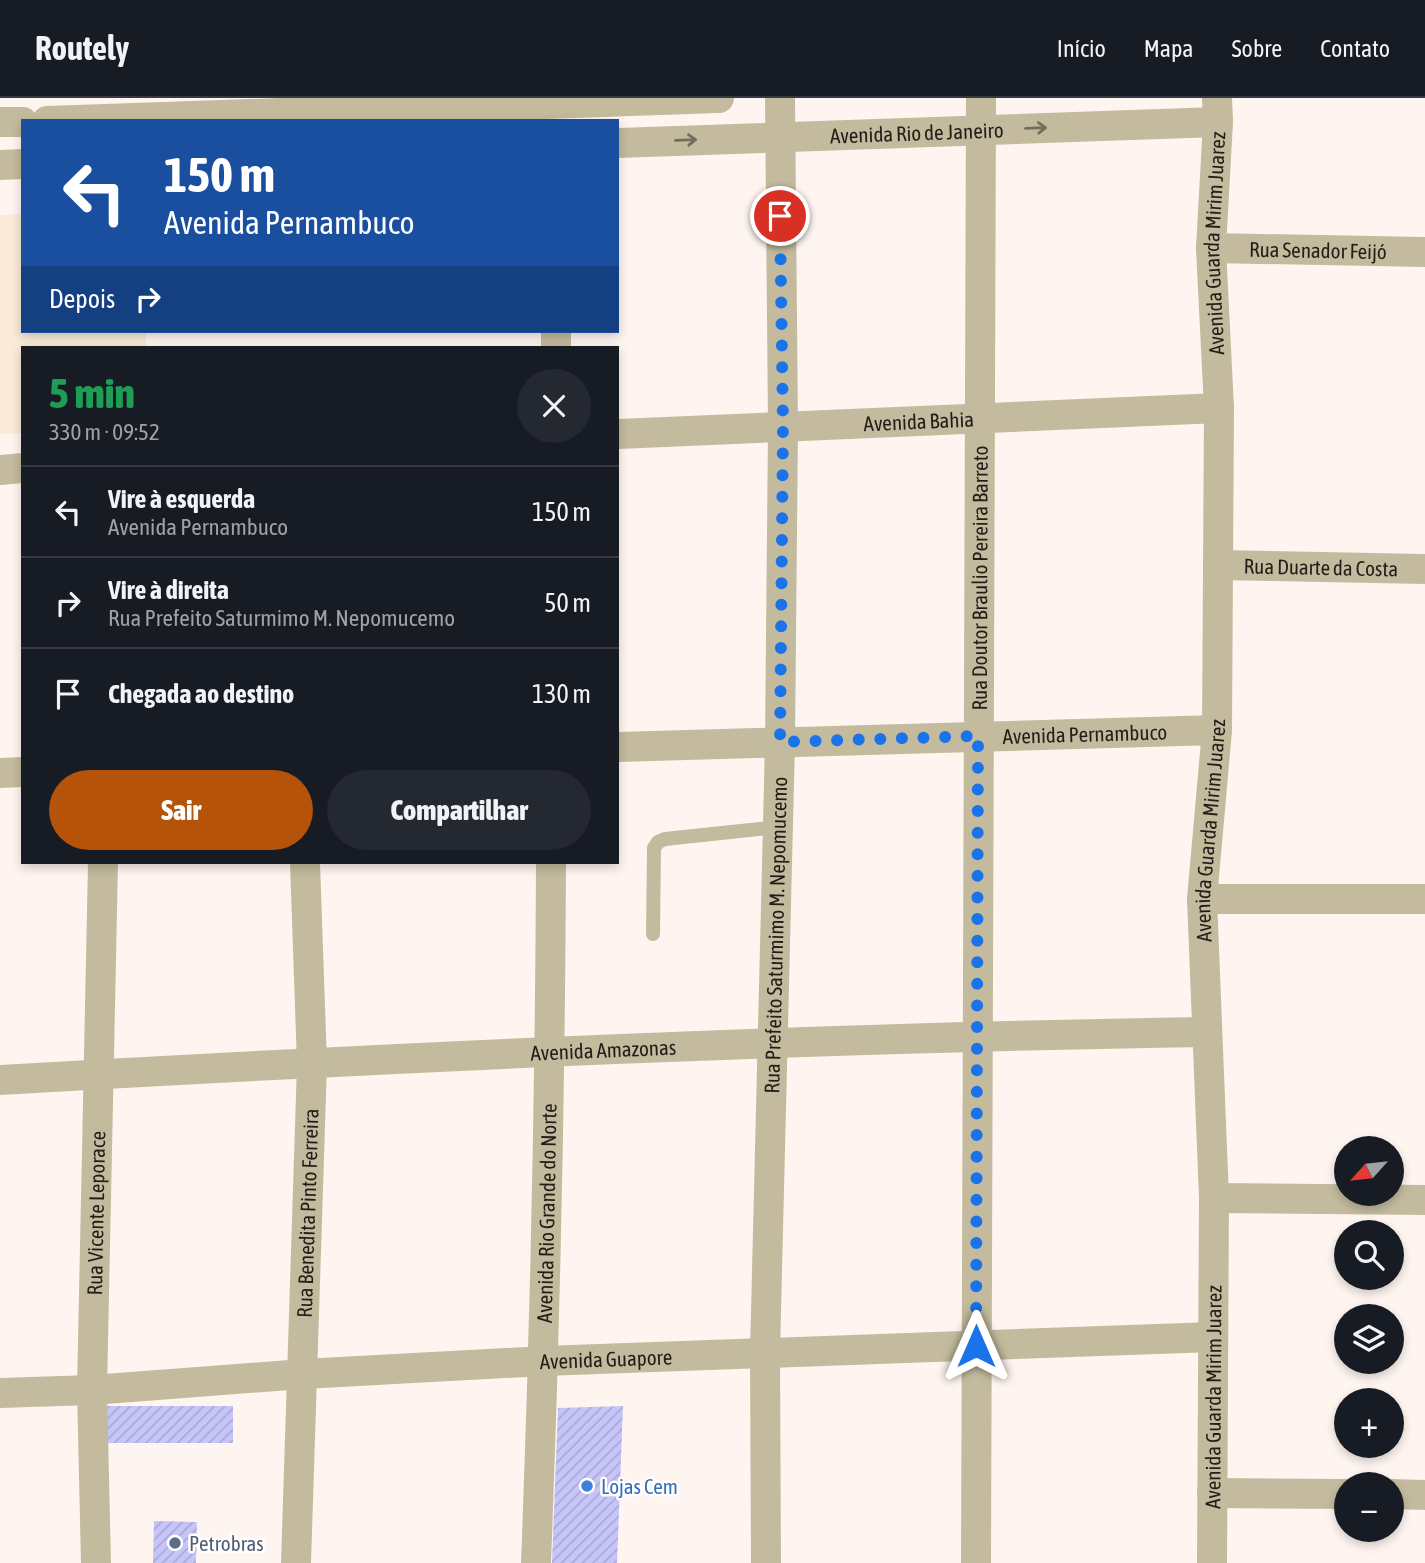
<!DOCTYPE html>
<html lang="pt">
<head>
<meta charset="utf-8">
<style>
	:root { --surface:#171b24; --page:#242831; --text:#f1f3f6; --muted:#9ea1a6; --line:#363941; --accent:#b45309 }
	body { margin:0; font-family:"Asap Condensed",sans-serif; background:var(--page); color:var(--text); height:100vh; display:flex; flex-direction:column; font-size:26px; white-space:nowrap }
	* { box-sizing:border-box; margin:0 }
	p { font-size:23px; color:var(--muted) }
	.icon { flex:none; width:38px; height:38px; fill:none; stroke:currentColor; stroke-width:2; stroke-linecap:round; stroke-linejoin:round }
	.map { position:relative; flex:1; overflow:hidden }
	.details { position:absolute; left:21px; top:248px; width:598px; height:518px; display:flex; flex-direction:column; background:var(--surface); border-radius:0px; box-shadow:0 4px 10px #0003 }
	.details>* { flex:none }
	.banner { position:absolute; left:21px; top:21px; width:598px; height:214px; border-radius:0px; box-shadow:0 4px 10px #0003; background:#1a4fa0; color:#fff; overflow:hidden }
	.needle { width:46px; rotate:243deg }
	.controls { position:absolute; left:1334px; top:1038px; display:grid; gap:14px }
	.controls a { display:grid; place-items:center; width:70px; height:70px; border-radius:50%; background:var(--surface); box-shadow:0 4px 10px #0003; font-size:35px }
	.pin { position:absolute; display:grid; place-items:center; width:60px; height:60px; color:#fff; margin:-30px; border:4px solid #fff; border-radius:50%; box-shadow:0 2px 7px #0007 }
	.me { position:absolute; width:77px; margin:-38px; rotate:0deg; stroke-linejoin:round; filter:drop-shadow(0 0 5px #0008) }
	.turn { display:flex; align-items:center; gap:24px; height:147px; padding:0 28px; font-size:32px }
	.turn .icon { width:91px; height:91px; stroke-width:2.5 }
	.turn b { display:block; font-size:49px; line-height:60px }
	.then { display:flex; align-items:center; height:66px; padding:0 28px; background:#0003; gap:14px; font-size:26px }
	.round { display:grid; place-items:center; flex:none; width:74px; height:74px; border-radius:37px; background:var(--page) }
	.headline { display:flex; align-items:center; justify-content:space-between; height:119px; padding:0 28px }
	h1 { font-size:42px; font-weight:800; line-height:52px; color:#1e9e55 }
	.primary-button { display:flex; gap:14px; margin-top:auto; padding:14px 28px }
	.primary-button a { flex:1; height:80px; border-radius:42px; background:var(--accent); color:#fff; font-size:28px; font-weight:800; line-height:80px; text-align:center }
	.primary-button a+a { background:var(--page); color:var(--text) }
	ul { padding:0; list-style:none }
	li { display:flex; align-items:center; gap:21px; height:91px; padding:0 28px; border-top:2px solid var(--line) }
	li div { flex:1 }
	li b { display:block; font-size:26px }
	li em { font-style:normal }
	header { display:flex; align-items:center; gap:42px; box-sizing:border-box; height:98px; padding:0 35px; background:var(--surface); border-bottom:2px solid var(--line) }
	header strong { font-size:33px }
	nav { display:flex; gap:38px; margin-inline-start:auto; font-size:24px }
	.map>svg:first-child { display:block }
	.education { fill:#faebd8 }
	.building { fill:url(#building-hatch) }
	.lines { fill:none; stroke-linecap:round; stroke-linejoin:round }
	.lane { stroke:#c4bb9e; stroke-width:14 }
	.street { stroke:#c4bb9e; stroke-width:30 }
	.oneway { stroke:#756c5c }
	.route { stroke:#1a73e8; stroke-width:12; stroke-dasharray:0 21.6 }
	.shop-dot { fill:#3f7fe0; stroke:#fff; stroke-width:2.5 }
	.service-dot { fill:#5c6f8a; stroke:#fff; stroke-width:2.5 }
	.labels { text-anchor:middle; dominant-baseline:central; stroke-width:5; stroke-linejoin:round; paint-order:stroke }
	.street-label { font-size:21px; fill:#261d19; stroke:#fff }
	.shop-label { font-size:21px; fill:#366cbe; stroke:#fff; text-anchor:start }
	.service-label { font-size:21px; fill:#4e5e75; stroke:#fff; text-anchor:start }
</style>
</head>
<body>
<header>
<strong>Routely</strong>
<nav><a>Início</a><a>Mapa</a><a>Sobre</a><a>Contato</a></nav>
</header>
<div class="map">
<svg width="1425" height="1465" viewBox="0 0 1425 1465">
	<defs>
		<pattern id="building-hatch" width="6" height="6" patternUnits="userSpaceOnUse" patternTransform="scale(1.75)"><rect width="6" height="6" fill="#c6c5f9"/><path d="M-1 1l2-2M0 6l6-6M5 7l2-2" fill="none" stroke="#aaa9d5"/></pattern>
	</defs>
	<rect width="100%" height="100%" fill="#fff5f0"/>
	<path class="education" d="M23 116V233H146V250H23V335L0 336V117Z"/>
	<path class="building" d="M100 1308H233V1345H100Z
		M623 1308 617 1465H552L558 1310Z
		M154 1423 197 1424 196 1465H153Z"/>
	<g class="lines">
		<path class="lane" d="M653 836 654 750 658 744 665 741 778 729"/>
		<g class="street">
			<path d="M47 23 719 0"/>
			<path d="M0 24H23"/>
			<path id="s1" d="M618 45 1218 24"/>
			<path d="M0 67 23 66"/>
			<path id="s2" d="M1211 150 1425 154"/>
			<path d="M556 250V233"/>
			<path id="s3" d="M618 336 1219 310"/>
			<path d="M0 372 23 370"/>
			<path id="s4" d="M1218 467 1425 471"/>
			<path id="s5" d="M618 649 1217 632"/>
			<path d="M0 675 23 674"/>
			<path d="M1202 801H1425"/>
			<path id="s6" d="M0 982C402 959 804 940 1206 934"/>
			<path d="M1214 1100 1425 1102"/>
			<path id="s7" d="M0 1295 92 1292 303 1276 544 1263 1213 1239"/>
			<path d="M1212 1395 1346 1396"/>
			<path d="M1391 1396 1425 1397"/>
			<path id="s8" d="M96 1465 92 1292 103 765"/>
			<path id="s9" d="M296 1465 312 966 305 765"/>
			<path id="s10" d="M536 1465C545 1232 550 998 551 765"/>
			<path id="s11" d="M766 1465 765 1255 780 644 783 329 780 0"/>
			<path id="s12" d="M976 1465 981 0"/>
			<path id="s13" d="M1212 1465 1214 1100 1202 801 1217 632 1219 310 1211 150 1218 24 1217 0"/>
		</g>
	</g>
	<defs><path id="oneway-shaft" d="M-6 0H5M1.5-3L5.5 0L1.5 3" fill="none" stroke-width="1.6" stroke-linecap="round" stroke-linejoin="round" transform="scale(1.75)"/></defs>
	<g class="oneway">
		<use href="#oneway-shaft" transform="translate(1036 30) rotate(-2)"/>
		<use href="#oneway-shaft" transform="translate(686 42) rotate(-2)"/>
	</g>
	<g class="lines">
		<path class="route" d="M780 118 783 329 780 644 978 638 976 1248"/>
	</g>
	<circle class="shop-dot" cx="587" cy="1388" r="7"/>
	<circle class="service-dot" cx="175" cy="1445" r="7"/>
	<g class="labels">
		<g class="street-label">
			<text stroke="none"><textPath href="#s1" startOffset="299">Avenida Rio de Janeiro</textPath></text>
			<text stroke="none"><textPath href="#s13" startOffset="1321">Avenida Guarda Mirim Juarez</textPath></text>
			<text stroke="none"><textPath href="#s2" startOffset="107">Rua Senador Feijó</textPath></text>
			<text stroke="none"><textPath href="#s3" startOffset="301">Avenida Bahia</textPath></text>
			<text stroke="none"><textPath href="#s4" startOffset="103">Rua Duarte da Costa</textPath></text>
			<text stroke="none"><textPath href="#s12" startOffset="985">Rua Doutor Braulio Pereira Barreto</textPath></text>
			<text stroke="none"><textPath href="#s5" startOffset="467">Avenida Pernambuco</textPath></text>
			<text stroke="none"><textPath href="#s13" startOffset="733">Avenida Guarda Mirim Juarez</textPath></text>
			<text stroke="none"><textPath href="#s11" startOffset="628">Rua Prefeito Saturmimo M. Nepomucemo</textPath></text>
			<text stroke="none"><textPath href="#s6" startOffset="604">Avenida Amazonas</textPath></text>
			<text stroke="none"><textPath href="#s8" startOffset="350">Rua Vicente Leporace</textPath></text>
			<text stroke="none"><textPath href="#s9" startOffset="350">Rua Benedita Pinto Ferreira</textPath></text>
			<text stroke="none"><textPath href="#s10" startOffset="350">Avenida Rio Grande do Norte</textPath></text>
			<text stroke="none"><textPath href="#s7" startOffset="607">Avenida Guapore</textPath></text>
			<text stroke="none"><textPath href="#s13" startOffset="166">Avenida Guarda Mirim Juarez</textPath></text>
		</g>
		<g class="shop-label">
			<text x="601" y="1388">Lojas Cem</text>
		</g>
		<g class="service-label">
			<text x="189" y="1445">Petrobras</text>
		</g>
	</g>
</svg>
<div class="controls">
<a><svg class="needle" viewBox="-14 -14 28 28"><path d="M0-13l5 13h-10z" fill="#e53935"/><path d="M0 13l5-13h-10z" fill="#9ea1a6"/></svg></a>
<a><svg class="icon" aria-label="search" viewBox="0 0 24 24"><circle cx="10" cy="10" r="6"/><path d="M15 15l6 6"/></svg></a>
<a><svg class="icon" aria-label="layers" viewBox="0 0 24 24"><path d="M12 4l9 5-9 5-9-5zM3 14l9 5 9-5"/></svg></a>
<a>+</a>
<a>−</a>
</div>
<div class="pin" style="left:780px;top:118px;background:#d93025"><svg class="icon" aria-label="arrive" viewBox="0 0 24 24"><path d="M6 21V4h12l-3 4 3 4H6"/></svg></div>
<svg class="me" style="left:976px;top:1248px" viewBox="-20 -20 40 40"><path d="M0-17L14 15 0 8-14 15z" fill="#1a73e8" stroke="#fff" stroke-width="4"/></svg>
<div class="banner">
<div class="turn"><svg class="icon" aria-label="left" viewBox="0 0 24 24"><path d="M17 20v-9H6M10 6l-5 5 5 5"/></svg><div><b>150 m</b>Avenida Pernambuco</div></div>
<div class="then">Depois<svg class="icon" aria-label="right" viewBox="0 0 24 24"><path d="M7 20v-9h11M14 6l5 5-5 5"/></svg></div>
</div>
<section class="details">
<div class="headline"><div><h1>5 min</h1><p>330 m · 09:52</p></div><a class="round"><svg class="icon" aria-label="close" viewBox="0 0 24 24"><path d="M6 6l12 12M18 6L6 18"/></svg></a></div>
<ul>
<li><svg class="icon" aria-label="left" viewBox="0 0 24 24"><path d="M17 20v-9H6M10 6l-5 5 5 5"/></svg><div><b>Vire à esquerda</b><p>Avenida Pernambuco</p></div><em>150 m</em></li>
<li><svg class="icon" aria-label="right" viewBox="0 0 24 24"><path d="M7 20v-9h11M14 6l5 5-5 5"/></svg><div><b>Vire à direita</b><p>Rua Prefeito Saturmimo M. Nepomucemo</p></div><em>50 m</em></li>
<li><svg class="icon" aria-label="arrive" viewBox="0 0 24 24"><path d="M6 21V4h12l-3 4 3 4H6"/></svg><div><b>Chegada ao destino</b></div><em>130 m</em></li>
</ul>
<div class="primary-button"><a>Sair</a><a>Compartilhar</a></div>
</section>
</div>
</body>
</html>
